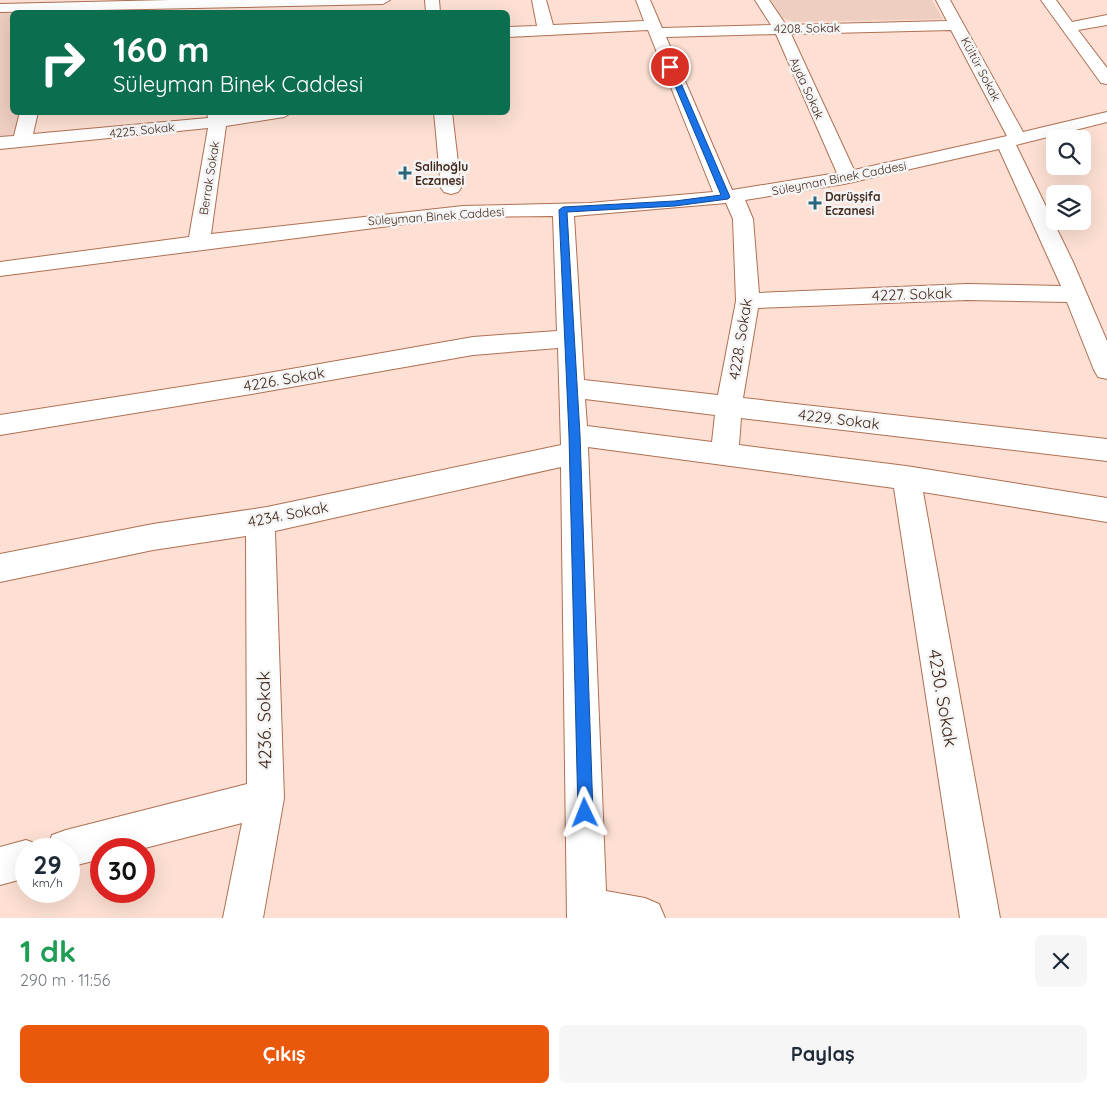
<!DOCTYPE html>
<html lang="tr">
<head>
<meta charset="utf-8">
<style>
	:root { --surface:#fff; --page:#f6f6f7; --text:#1f2937; --muted:#747a83; --accent:#ea580c }
	body { margin:0; font-family:Quicksand,sans-serif; background:var(--page); color:var(--text); height:100vh; display:flex; flex-direction:column; font-size:19px; white-space:nowrap }
	* { box-sizing:border-box; margin:0 }
	p { font-size:16px; color:var(--muted) }
	.icon { flex:none; width:28px; height:28px; fill:none; stroke:currentColor; stroke-width:2; stroke-linecap:round; stroke-linejoin:round }
	.map { position:relative; height:918px; overflow:hidden }
	.sheet { display:flex; flex-direction:column; background:var(--surface); flex:1 }
	.sheet>* { flex:none }
	.top-card { position:absolute; left:10px; top:10px; width:500px; height:105px; border-radius:8px; box-shadow:0 5px 20px #0002; background:#0b6e4f; color:#fff; overflow:hidden }
	.tools { position:absolute; left:1046px; top:130px; display:grid; gap:10px }
	.tools a { display:grid; place-items:center; width:45px; height:45px; border-radius:8px; background:var(--surface); box-shadow:0 5px 20px #0002; font-size:25px }
	.speed { position:absolute; left:15px; top:838px; display:flex; gap:10px; font-size:25px; font-weight:700; text-align:center }
	.speed>* { display:grid; place-content:center; width:65px; height:65px; border-radius:50%; background:var(--surface); box-shadow:0 5px 20px #0002; line-height:1 }
	.speed small { font-size:12px; font-weight:400 }
	.speed .limit { border:8px solid #d22; background:#fff; color:#111 }
	.pin { position:absolute; display:grid; place-items:center; width:42px; height:42px; color:#fff; margin:-21px; border:2px solid #fff; border-radius:50%; box-shadow:0 1px 5px #0007 }
	.me { position:absolute; width:55px; margin:-28px; rotate:358deg; stroke-linejoin:round; filter:drop-shadow(0 0 4px #0008) }
	.turn { display:flex; align-items:center; gap:18px; height:105px; padding:0 20px; font-size:22px }
	.turn .icon { width:65px; height:65px; stroke-width:2.5 }
	.turn b { display:block; font-size:35px; line-height:42px }
	.round { display:grid; place-items:center; flex:none; width:52px; height:52px; border-radius:8px; background:var(--page) }
	.overview { display:flex; align-items:center; justify-content:space-between; height:85px; padding:0 20px }
	h1 { font-size:30px; font-weight:700; line-height:38px; color:#1e9e55 }
	.cta { display:flex; gap:10px; margin-top:auto; padding:10px 20px }
	.cta a { flex:1; height:58px; border-radius:8px; background:var(--accent); color:#fff; font-size:20px; font-weight:700; line-height:58px; text-align:center }
	.cta a+a { background:var(--page); color:var(--text) }
	.map>svg:first-child { display:block }
	.built { fill:#edcec0 }
	.lines { fill:none; stroke-linecap:round; stroke-linejoin:round }
	.minor-casing { stroke:#af7053; stroke-width:2 }
	.minor { fill:#fff; fill-rule:evenodd }
	.route { fill:#1a73e8; stroke:#114b97 }
	.poi-dot { fill:#28667c; stroke:#f4f4f4; stroke-width:2 }
	.labels { text-anchor:middle; dominant-baseline:central; stroke-width:5; stroke-linejoin:round; paint-order:stroke }
	.far-street-label { font-size:12px; fill:#43281c; stroke:#f4f4f4 }
	.far-poi-label { font-size:12px; font-weight:bold; fill:#43281c; stroke:#f4f4f4; text-anchor:start }
	.street-label { font-size:15px; fill:#43281c; stroke:#f4f4f4 }
	.near-street-label { font-size:18px; fill:#43281c; stroke:#f4f4f4 }
</style>
</head>
<body>
<div class="map">
<svg width="1107" height="918" viewBox="0 0 1107 918">
	<rect width="100%" height="100%" fill="#fde0d3"/>
	<path class="built" d="M771 0H932L943 19 795 22 782 18Z
		M44 10V12H12V112L21 113 16 136 0 138V11Z"/>
	<g class="lines">
		<defs>
			<path id="minor" d="M170 0H390L383 4 0 12V4Z
				M425 0H439L440 12H426Z
				M532 0H546L553 25 644 21 636 0H650L662 28 771 25 755 0H769L786 25 947 21 936 0H950L1023 132 1107 112V122L1016 145 1073 262 1107 341V379L1098 377 1094 370 1067 302 967 300 758 308 743 398 1107 439V461L741 418 739 445 906 466 1107 498V522L923 492 1000 918H960L894 488 588 447 606 891 645 898 659 904 665 918H567L561 467 275 531 284 798 263 918H223L242 823 141 849H101V859L69 867V849H47L52 835 66 830 247 784 246 536 153 550 0 582V554L153 524 267 507 561 445 558 348 473 355 257 393 0 435V415L257 375 473 337 557 331 553 216 476 217 405 224 0 276V262L189 237 208 128 0 149V137L14 136 20 112H38L33 134 208 118 207 112H225L226 115 245 112H293L284 117 226 126 211 234 463 206 589 203 713 192 648 30 508 37V27L537 26ZM951 30 1007 136 854 170 791 34ZM776 34 837 173 732 190 666 37ZM999 149 1061 286 967 284 759 293 753 219 745 200 844 184ZM726 203 733 219 736 301 718 395 584 380 574 216ZM585 399 715 415 712 442 587 426Z
				M1041 0H1056L1072 22 1107 15V25L1078 30 1107 68V84L1101 83Z
				M434 112H452L461 188 458 192 451 194 444 192 441 188Z
				M26 840 40 845 41 849H26V878L0 885V847Z"/>
		</defs>
		<use href="#minor" class="minor-casing"/>
		<use href="#minor" class="minor"/>
	</g>
	<path class="route" d="M670 65 674 67 730 197 728 199 675 206 567 212 580 435 593 813 591 819 585 821 580 819 578 813 569 435 559 210 563 207 675 201 721 195 667 67Z"/>
	<g class="poi-dot">
		<path d="M402.5 165.5h5v5h5v5h-5v5h-5v-5h-5v-5h5z"/>
		<path d="M812.5 195.5h5v5h5v5h-5v5h-5v-5h-5v-5h5z"/>
	</g>
	<g class="labels">
		<g class="far-street-label">
			<text transform="translate(807 28) rotate(-1)">4208. Sokak</text>
			<text transform="translate(981 69) rotate(62)">Kültür Sokak</text>
			<text transform="translate(807 88) rotate(66)">Ayda Sokak</text>
			<text transform="translate(142 130) rotate(-6)">4225. Sokak</text>
			<text transform="translate(209 178) rotate(-81)">Berrak Sokak</text>
			<text transform="translate(839 178) rotate(-11)">Süleyman Binek Caddesi</text>
			<text transform="translate(436 216) rotate(-4)">Süleyman Binek Caddesi</text>
		</g>
		<g class="far-poi-label">
			<text x="415" y="166">Salihoğlu<tspan x="415" dy="14">Eczanesi</tspan></text>
			<text x="825" y="196">Darüşşifa<tspan x="825" dy="14">Eczanesi</tspan></text>
		</g>
		<g class="street-label">
			<text transform="translate(912 294) rotate(-2)">4227. Sokak</text>
			<text transform="translate(740 339) rotate(-81)">4228. Sokak</text>
			<text transform="translate(284 379) rotate(-10)">4226. Sokak</text>
			<text transform="translate(839 419) rotate(7)">4229. Sokak</text>
			<text transform="translate(288 514) rotate(-11)">4234. Sokak</text>
		</g>
		<g class="near-street-label">
			<text transform="translate(943 698) rotate(80)">4230. Sokak</text>
			<text transform="translate(264 720) rotate(-91)">4236. Sokak</text>
		</g>
	</g>
</svg>
<div class="tools">
<a><svg class="icon" aria-label="search" viewBox="0 0 24 24"><circle cx="10" cy="10" r="6"/><path d="M15 15l6 6"/></svg></a>
<a><svg class="icon" aria-label="layers" viewBox="0 0 24 24"><path d="M12 4l9 5-9 5-9-5zM3 14l9 5 9-5"/></svg></a>
</div>
<div class="speed"><div>29<small>km/h</small></div><div class="limit">30</div></div>
<div class="pin" style="left:670px;top:67px;background:#d93025"><svg class="icon" aria-label="arrive" viewBox="0 0 24 24"><path d="M6 21V4h12l-3 4 3 4H6"/></svg></div>
<svg class="me" style="left:585px;top:813px" viewBox="-20 -20 40 40"><path d="M0-17L14 15 0 8-14 15z" fill="#1a73e8" stroke="#fff" stroke-width="4"/></svg>
<div class="top-card">
<div class="turn"><svg class="icon" aria-label="right" viewBox="0 0 24 24"><path d="M7 20v-9h11M14 6l5 5-5 5"/></svg><div><b>160 m</b>Süleyman Binek Caddesi</div></div>
</div>
</div>
<section class="sheet">
<div class="overview"><div><h1>1 dk</h1><p>290 m · 11:56</p></div><a class="round"><svg class="icon" aria-label="close" viewBox="0 0 24 24"><path d="M6 6l12 12M18 6L6 18"/></svg></a></div>
<div class="cta"><a>Çıkış</a><a>Paylaş</a></div>
</section>
</body>
</html>
